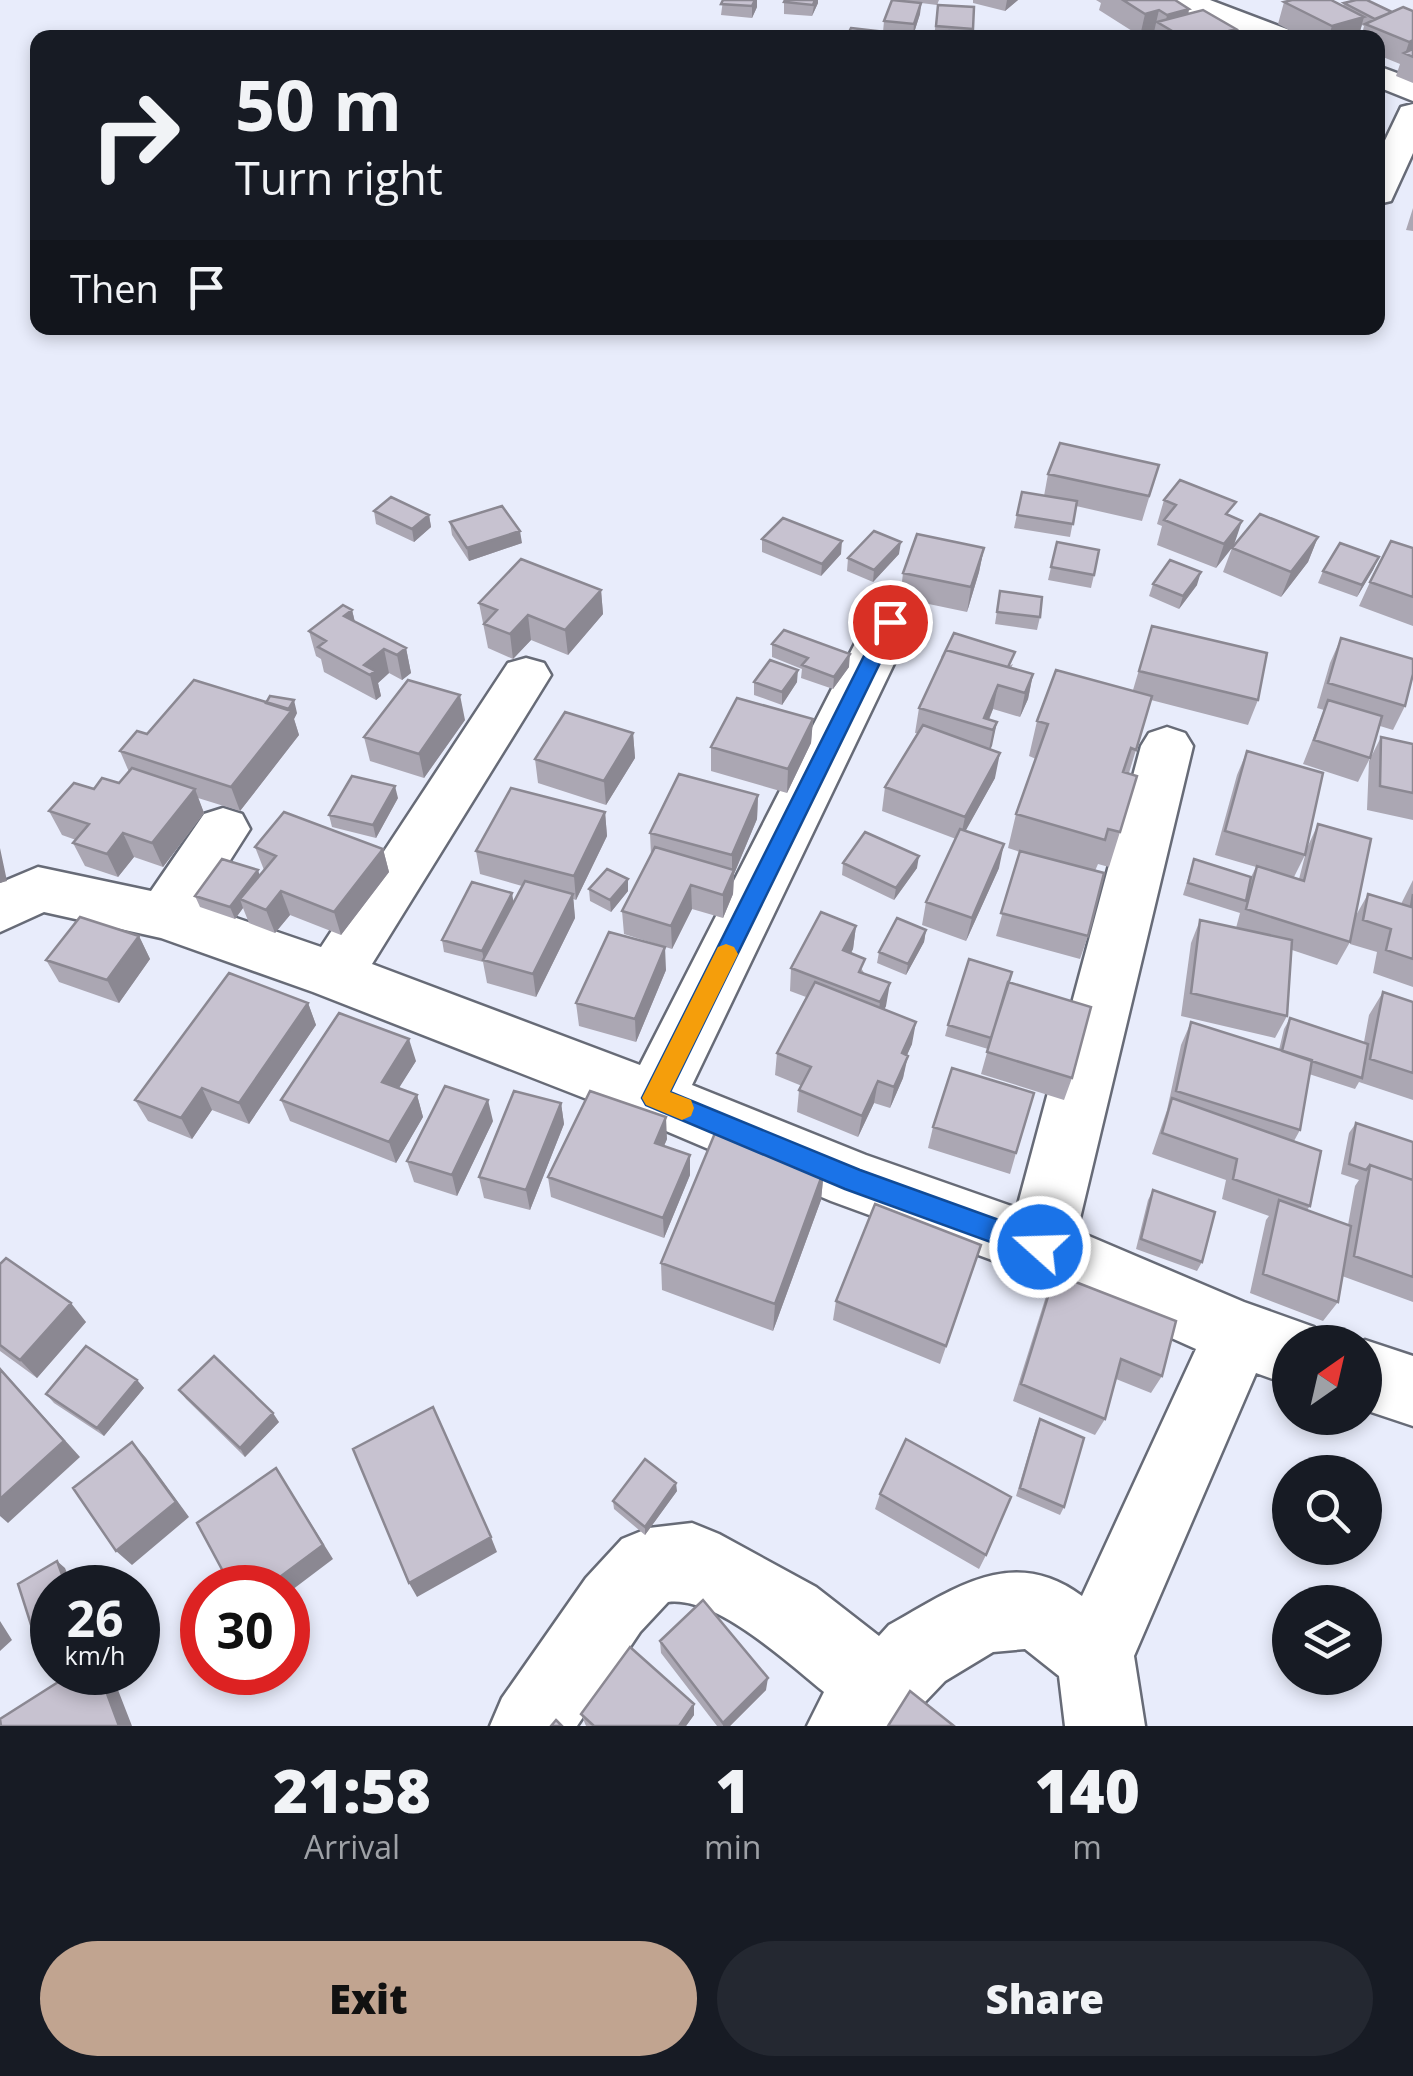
<!DOCTYPE html>
<html lang="en">
<head>
<meta charset="utf-8">
<style>
	:root { --surface:#171b24; --page:#242831; --text:#f1f3f6; --muted:#9ea1a6; --accent:#c1a490 }
	body { margin:0; font-family:"Open Sans",sans-serif; background:var(--page); color:var(--text); height:100vh; display:flex; flex-direction:column; font-size:38px; white-space:nowrap }
	* { box-sizing:border-box; margin:0 }
	p { font-size:32px; color:var(--muted) }
	.icon { flex:none; width:55px; height:55px; fill:none; stroke:currentColor; stroke-width:2; stroke-linecap:round; stroke-linejoin:round }
	.map { position:relative; height:1726px; overflow:hidden }
	.panel { display:flex; flex-direction:column; background:var(--surface); flex:1 }
	.panel>* { flex:none }
	.banner { position:absolute; left:30px; top:30px; width:1355px; height:305px; border-radius:20px; box-shadow:0 5px 15px #0003; background:#171b24; color:var(--text); overflow:hidden }
	.needle { width:65px; rotate:34deg }
	.tools { position:absolute; left:1272px; top:1325px; display:grid; gap:20px }
	.tools a { display:grid; place-items:center; width:110px; height:110px; border-radius:50%; background:var(--surface); box-shadow:0 5px 15px #0003; font-size:50px }
	.speed { position:absolute; left:30px; top:1565px; display:flex; gap:20px; font-size:50px; font-weight:700; text-align:center }
	.speed>* { display:grid; place-content:center; width:130px; height:130px; border-radius:50%; background:var(--surface); box-shadow:0 5px 15px #0003; line-height:1 }
	.speed small { font-size:25px; font-weight:400 }
	.speed .limit { border:15px solid #d22; background:#fff; color:#111 }
	.pin { position:absolute; display:grid; place-items:center; width:85px; height:85px; color:#fff; margin:-42px; border:5px solid #fff; border-radius:50%; box-shadow:0 2px 10px #0007 }
	.me { position:absolute; width:110px; margin:-55px; rotate:290deg; stroke-linejoin:round; filter:drop-shadow(0 0 8px #0008) }
	.turn { display:flex; align-items:center; gap:35px; height:210px; padding:0 40px; font-size:45px }
	.turn .icon { width:130px; height:130px; stroke-width:2.5 }
	.turn b { display:block; font-size:70px; line-height:85px }
	.then { display:flex; align-items:center; height:95px; padding:0 40px; background:#0003; gap:20px; font-size:38px }
	.eta { display:flex; justify-content:space-evenly; align-items:center; height:170px; text-align:center }
	.eta b { font-size:60px; font-weight:800; line-height:70px }
	.button { display:flex; gap:20px; margin-top:auto; padding:20px 40px }
	.button a { flex:1; height:115px; border-radius:60px; background:var(--accent); color:#111; font-size:40px; font-weight:800; line-height:115px; text-align:center }
	.button a+a { background:var(--page); color:var(--text) }
	.map>svg:first-child { display:block }
	.lines { fill:none; stroke-linecap:round; stroke-linejoin:round }
	.minor-casing { stroke:#676b77; stroke-width:5 }
	.minor { fill:#fff; fill-rule:evenodd }
	.wall { fill:#aba7b3 }
	.shaded-wall { fill:#8b8892 }
	.building { fill:#c7c2d0; stroke:#8b8892; stroke-width:2.5 }
	.route { fill:#1a73e8; stroke:#114b97; stroke-width:2.5 }
	.slow { fill:#f59e0b }
</style>
</head>
<body>
<div class="map">
<svg width="1413" height="1726" viewBox="0 0 1413 1726">
	<rect width="100%" height="100%" fill="#e8ecfb"/>
	<g class="lines">
		<defs>
			<path id="minor" d="M1168 0H1210L1292 31 1296 38H1252L1172 6Z
				M1378 66 1413 79V101L1378 87Z
				M1413 104V153L1391 201 1378 204V155L1401 107Z
				M890 606 907 611 914 622 692 1085 866 1155 1017 1208 1141 746 1149 733 1167 727 1185 733 1193 746 1077 1231 1244 1302 1314 1327 1321 1342H1290V1385L1256 1373 1134 1656 1145 1726H1065L1059 1676 1025 1649 993 1652 945 1681 902 1726H807L824 1692C787 1662 716 1596 668 1602L640 1632 577 1726H490L502 1698 586 1578 622 1539 649 1528 692 1523 719 1534 816 1587 879 1636 889 1625C953 1589 1013 1544 1082 1596L1196 1349 1022 1271 831 1201 633 1117 313 992 161 938 44 912 0 932V883L38 867 151 891 204 814 223 808 242 814 250 829 201 906 321 947 508 663 526 658 544 663 551 675 372 964 640 1065 866 622 873 611Z
				M1365 1340 1413 1356V1426L1365 1410V1342H1360Z"/>
		</defs>
		<use href="#minor" class="minor-casing"/>
		<use href="#minor" class="minor"/>
	</g>
	<path class="wall" d="M723 0H757V7L752 18 721 15Z
		M900 0H939L937 5 921 3 920 14 913 36 886 33 883 32 884 21Z
		M973 0H1018L1005 11 973 3Z
		M1096 0H1175L1189 9 1188 14 1236 29 1234 38H1154V32L1140 36 1099 10 1101 3Z
		M784 2 818 3 812 16 784 14Z
		M1284 2 1343 6 1344 3 1392 12 1413 11V83L1396 76 1400 64 1378 55V38H1361L1364 26 1362 25 1358 38H1304L1278 24Z
		M938 5 974 7 972 38 934 37Z
		M1413 208V231L1406 230Z
		M1159 465 1142 521 1076 506 1070 537 1014 528 1022 492 1044 496 1048 474Z
		M1164 500 1231 516 1234 545 1318 537 1308 562 1281 597 1223 572 1232 548 1216 568 1157 545 1162 526 1157 524Z
		M374 511 429 515 431 527 414 542 376 524Z
		M450 522 522 543 469 561 452 535Z
		M762 539 841 554 821 576 762 552Z
		M1057 542 1094 575 1091 588 1048 580Z
		M984 548 979 572 967 612 900 598 903 573Z
		M1413 548V626L1359 606 1370 582Z
		M899 554 873 582 847 571 848 558Z
		M1379 557 1373 570 1357 597 1318 583 1323 571Z
		M1153 584 1197 585 1179 609 1149 596Z
		M601 590 603 614 568 655 531 640 513 659 488 648 479 603Z
		M1000 591 1040 617 1037 630 995 624Z
		M352 610 355 622 406 648 411 673 402 680 389 673 378 683 381 696 376 700 324 672 321 659 316 656 309 631Z
		M1152 626 1258 700 1248 725 1151 700 1129 773 1120 832 1109 867 1098 864 1095 871 1088 936 1080 959 996 936 1020 852 1008 848 1016 814 1036 759 1029 756 1037 721 1133 690Z
		M1341 638 1405 706 1393 730 1380 726 1370 758 1358 782 1303 764 1324 710 1317 708 1330 663Z
		M772 644 849 667 833 689 801 678 802 669 772 657Z
		M1013 664 1011 668 1033 674 1028 699 1020 717 993 709 989 720 997 722 990 750 995 778 965 831 999 868 966 941 922 925 926 902 956 839 882 811 885 787 918 733H915L919 708Z
		M754 682H797L782 705 754 695Z
		M297 713 294 719 299 735 240 811 198 798 204 813 163 867 134 857 118 877 85 866 73 843 76 840 62 835 49 811 94 789 119 783 129 772 120 751 147 734Z
		M813 719 811 743 787 793 711 771V747Z
		M465 720 424 778 370 761 364 737Z
		M633 733 635 758 606 805 538 783 535 759Z
		M1381 737 1413 744V820L1367 810 1369 761Z
		M1247 751 1305 855 1294 877 1299 879 1307 848 1318 824 1350 942 1337 965 1292 950 1287 1016 1275 1038 1181 1016 1191 943 1200 920 1236 928 1240 913 1183 895 1194 859 1251 877 1256 867 1215 855 1237 775Z
		M758 795 757 819 734 874 733 894 723 918 692 909 672 949 624 934 622 911 651 855 650 833Z
		M398 798 376 838 332 827 329 815Z
		M605 812 607 836 576 900 573 899 575 918 536 997 487 983 483 962 444 952 442 940 513 903 522 886 480 874 476 851Z
		M255 847 383 849 389 872 341 935 290 915 275 933 249 923 243 908 235 919 200 907 195 896 260 875 264 870Z
		M843 863 917 868 894 900 842 875Z
		M1413 880V987L1373 973 1377 952 1350 944 1355 917 1368 894 1401 904Z
		M589 889 628 891 611 912 590 901Z
		M856 926 853 949 851 953 886 1006 884 1009 912 1044 907 1055 903 1078 890 1108 874 1103 858 1137 797 1112 799 1090 802 1086 775 1075 777 1053 806 997 790 991 791 968Z
		M926 930 924 942 906 975 877 963 879 952Z
		M139 936 150 959 119 1003 59 982 46 960Z
		M666 970 636 1042 579 1026 576 1003Z
		M1009 982 1072 1078 1064 1100 981 1074 988 1049 945 1036 948 1025Z
		M1383 992 1413 1002V1100L1359 1082 1355 1089 1309 1074 1300 1130 1294 1141 1310 1206 1307 1210 1348 1225 1355 1186 1359 1180 1341 1174 1349 1133 1356 1123 1413 1142V1302L1342 1276 1338 1302 1323 1321 1250 1293 1266 1220 1269 1216 1222 1199 1226 1180 1152 1154 1167 1110 1181 1045 1191 1022 1279 1050 1284 1029 1290 1018 1364 1042 1369 1015Z
		M308 1003 316 1025 249 1124 212 1110 192 1139 148 1121 135 1100Z
		M416 1061 398 1088 417 1095 423 1117 396 1163 290 1121 281 1100Z
		M561 1103 564 1124 530 1210 484 1198 479 1177Z
		M493 1121 457 1196 414 1182 407 1161Z
		M933 1127 1016 1153 1010 1174 928 1148Z
		M667 1139 664 1146 690 1175 664 1238 551 1197 548 1177Z
		M824 1170 821 1200 773 1331 662 1290 661 1263Z
		M1153 1190 1202 1262 1197 1271 1136 1249 1148 1200Z
		M981 1245 940 1364 833 1320 836 1301Z
		M0 1264 86 1322 37 1378 0 1351Z
		M1055 1274 1162 1376 1151 1393 1116 1379 1105 1419 1095 1435 1013 1401 1047 1293Z
		M137 1380 144 1388 104 1436 54 1403 46 1394Z
		M179 1390 279 1422 245 1457 186 1399Z
		M1040 1419 1064 1507 1060 1515 1016 1496 1036 1428Z
		M677 1491 645 1535 614 1509 613 1501Z
		M880 1494 986 1555 979 1569 875 1509Z
		M660 1641 766 1690 730 1726H717L661 1653Z
		M694 1704V1715L686 1726H586L581 1714Z"/>
	<path class="shaded-wall" d="M755 0H757V7L752 18V6Z
		M815 0H818V3L812 16Z
		M1007 0H1018L1005 11Z
		M921 3 920 14 913 36 914 24Z
		M1189 9 1184 32 1165 26 1167 15Z
		M1159 10 1154 32 1140 36 1145 14Z
		M1364 17 1358 38H1328L1332 26Z
		M1236 29 1234 38H1204Z
		M1413 40V57L1405 54 1409 42Z
		M429 515 431 527 414 542 412 529Z
		M1242 521 1234 545 1216 568 1224 544Z
		M520 531 522 543 469 561 467 548Z
		M1318 537 1308 562 1281 597 1291 572Z
		M842 541 841 554 821 576 822 564Z
		M901 542 899 554 873 582 874 570Z
		M984 548 979 572 967 612 971 587Z
		M1379 557 1373 570 1357 597 1362 585Z
		M1201 572 1197 585 1179 609 1183 596Z
		M601 590 603 614 568 655 565 630Z
		M352 610 358 635 344 616Z
		M528 615 531 640 513 659 510 634Z
		M406 648 411 673 402 680 397 655Z
		M384 649 389 673 378 683 381 696 376 700 370 675 364 665Z
		M850 654 849 667 833 689 834 677Z
		M798 670 797 682 782 705V692Z
		M1033 674 1028 699 1020 717 1025 693Z
		M998 685 993 709 985 728 984 718Z
		M460 695 465 720 424 778 419 754Z
		M294 700 297 713 294 719 299 735 240 811 231 787 287 712Z
		M813 719 811 743 787 793 788 769Z
		M997 722 992 746 988 754 993 730Z
		M633 733 635 758 606 805 604 781Z
		M1000 753 995 778 960 841 965 817Z
		M395 786 398 798 376 838 373 825Z
		M195 789 204 813 163 867 152 843Z
		M758 795 757 819 734 874 733 894 723 918V895L732 875V855Z
		M605 812 607 836 576 900 574 876Z
		M123 833 134 857 118 877 107 854Z
		M1004 844 999 868 966 941 972 918Z
		M0 848 7 881 0 883Z
		M383 849 389 872 341 935 334 912Z
		M919 856 917 868 894 900 896 888Z
		M258 870 262 882 240 899 243 908 235 919 230 907Z
		M628 879V891L611 912 610 900Z
		M691 885 692 909 672 949 671 926Z
		M281 891 290 915 275 933 266 910Z
		M512 893 514 905 484 960 482 951Z
		M573 894 575 918 536 997 533 974Z
		M856 926 853 949 840 973 843 950Z
		M926 930 924 942 906 975 908 964Z
		M139 936 150 959 119 1003 107 980Z
		M665 947 666 970 636 1042 635 1019Z
		M890 983 886 1006 877 1025 880 1002Z
		M308 1003 316 1025 249 1124 239 1103Z
		M916 1022 912 1044 898 1075 902 1053Z
		M409 1039 416 1061 389 1104 382 1082Z
		M908 1056 903 1078 890 1108 894 1087Z
		M878 1081 874 1103 858 1137 862 1116Z
		M202 1088 212 1110 192 1139 181 1118Z
		M417 1095 423 1117 396 1163 389 1142Z
		M488 1100 493 1121 457 1196 452 1175Z
		M561 1103 564 1124 530 1210 526 1190Z
		M666 1117 667 1139 656 1164 655 1143Z
		M690 1155V1175L664 1238 663 1218Z
		M824 1170 821 1200 773 1331 775 1304Z
		M71 1303 86 1322 37 1378 20 1360Z
		M0 1368 80 1457 8 1523 0 1516Z
		M137 1380 144 1388 104 1436 97 1428Z
		M273 1413 279 1422 245 1457 240 1448Z
		M132 1442 146 1458 189 1517 132 1565 116 1551Z
		M276 1468 333 1559 288 1593V1588H265Z
		M676 1483 677 1491 645 1535V1527Z
		M491 1537 497 1552 417 1597 409 1583Z
		M57 1561 65 1568 73 1588H67Z
		M0 1621 12 1640 0 1651Z
		M52 1653V1665L42 1659Z
		M99 1672H111L132 1726H119Z
		M768 1678 766 1690 730 1726H723V1723Z
		M694 1704V1715L686 1726H679Z"/>
	<path class="building" d="M723 0H755L752 6 721 4Z
		M785 0H815L813 5 784 2Z
		M892 0 921 3 914 24 884 21Z
		M1123 0H1175L1189 9 1167 15 1159 10 1145 14Z
		M1292 0H1331L1364 17 1332 26 1284 2Z
		M1356 0H1367L1392 12 1375 19 1344 3Z
		M938 5 974 7 973 29 936 26Z
		M1403 7 1413 11V40L1409 42 1365 24Z
		M1203 10 1236 29 1204 38H1184L1157 22Z
		M851 28 886 32 883 38H846Z
		M949 31 971 38H938Z
		M1413 49V57L1404 53Z
		M1060 443 1159 465 1149 496 1048 474Z
		M1180 480 1236 502 1226 514 1242 521 1224 544 1164 520 1176 505 1164 500Z
		M1022 492 1077 501 1073 524 1017 515Z
		M391 497 429 515 412 529 374 511Z
		M502 506 520 531 467 548 450 522Z
		M1260 514 1318 537 1291 572 1232 548Z
		M783 518 842 541 822 564 762 539Z
		M874 531 901 542 874 570 848 558Z
		M917 534 984 548 971 587 903 573Z
		M1391 541 1413 548V597L1370 582Z
		M1057 542 1099 550 1094 575 1051 567Z
		M1340 543 1379 557 1362 585 1323 571Z
		M521 559 601 590 565 630 528 615 510 634 484 624 497 610 479 603Z
		M1170 560 1201 572 1183 596 1153 584Z
		M1000 591 1042 597 1040 617 997 612Z
		M343 605 352 610 344 616 406 648 397 655 384 649 364 665 375 671 370 675 318 647 326 641 309 631Z
		M1152 626 1267 653 1258 700 1139 671Z
		M784 630 850 654 834 677 802 665 808 658 772 644Z
		M954 633 1015 652 1008 667 946 650 942 658Z
		M1341 638 1413 659V674L1405 706 1328 683Z
		M946 650 1033 674 1025 693 998 685 984 718 997 722 993 730 919 708Z
		M770 660 798 670 782 692 754 682Z
		M1056 670 1152 696 1136 750 1131 748 1123 772 1137 776 1120 832 1108 829 1105 840 1016 814 1048 724 1037 721Z
		M194 680 292 710 231 787 120 751 137 731 147 734Z
		M408 680 460 695 419 754 364 737Z
		M270 696 294 700 288 710 266 703Z
		M737 698 813 719 788 769 711 747Z
		M1328 700 1382 716 1370 758 1314 740Z
		M565 712 633 733 604 781 535 759Z
		M923 725 1000 753 965 817 885 787Z
		M1381 737 1413 744V793L1380 786Z
		M1247 751 1323 773 1305 855 1225 831Z
		M132 768 195 789 152 843 123 833 107 854 73 843 89 824 49 811 74 783 94 789 102 778 119 783Z
		M679 774 758 795 732 855 650 833Z
		M352 776 395 786 373 825 329 815Z
		M511 788 605 812 574 876 476 851Z
		M284 812 383 849 334 912 281 891 266 910 240 899 276 856 255 847Z
		M1318 824 1371 839 1350 942 1246 909 1257 866 1304 881Z
		M960 829 1004 844 972 918 926 902Z
		M865 832 919 856 896 888 843 863Z
		M655 847 734 870 723 895 691 885 671 926 622 911Z
		M1020 851 1104 873 1088 936 1001 913Z
		M222 859 258 870 230 907 195 896Z
		M1194 859 1251 877 1246 901 1188 883Z
		M607 869 628 879 610 900 589 889Z
		M525 881 573 894 533 974 483 960Z
		M472 882 512 893 482 951 442 940Z
		M1368 894 1411 907 1413 894V959L1386 950 1391 929 1363 920Z
		M821 912 856 926 843 950 865 959 859 972 890 983 880 1002 791 968Z
		M80 917 139 936 107 980 46 960Z
		M897 918 926 930 908 964 879 952Z
		M1200 920 1292 940 1287 1016 1191 993Z
		M609 932 665 947 635 1019 576 1003Z
		M969 959 1012 972 991 1038 948 1025Z
		M229 973 308 1003 239 1103 202 1088 181 1118 135 1100Z
		M815 982 916 1022 902 1053 908 1056 894 1087 878 1081 862 1116 799 1090 811 1067 777 1053Z
		M1008 982 1091 1007 1072 1078 987 1052Z
		M1383 992 1413 1002V1073L1370 1059Z
		M339 1013 409 1039 382 1082 417 1095 389 1142 281 1100Z
		M1290 1018 1368 1044 1362 1078 1282 1051Z
		M1191 1022 1312 1060 1300 1130 1176 1091Z
		M952 1068 1034 1093 1016 1153 933 1127Z
		M445 1086 488 1100 452 1175 407 1161Z
		M514 1091 561 1103 526 1190 479 1177Z
		M590 1091 666 1117 655 1143 690 1155 663 1218 548 1177Z
		M1172 1098 1321 1151 1310 1206 1233 1179 1237 1159 1162 1133Z
		M1356 1123 1413 1142V1180L1370 1165 1366 1170 1349 1164Z
		M715 1133 824 1170 775 1304 661 1263Z
		M1370 1165 1413 1180V1277L1354 1256Z
		M1153 1190 1215 1212 1202 1262 1141 1239Z
		M1279 1200 1351 1226 1338 1302 1263 1274Z
		M875 1204 981 1245 946 1346 836 1301Z
		M6 1258 71 1303 20 1360 0 1345V1264Z
		M1055 1274 1176 1321 1162 1376 1121 1359 1105 1419 1021 1384Z
		M86 1346 137 1380 97 1428 46 1394Z
		M214 1356 273 1413 240 1448 179 1390Z
		M0 1369 64 1441 0 1499Z
		M433 1407 491 1537 409 1583 353 1449Z
		M1040 1419 1084 1438 1064 1507 1020 1488Z
		M906 1439 1011 1497 986 1555 880 1494Z
		M132 1442 176 1502 116 1551 73 1488Z
		M645 1459 676 1483 645 1527 613 1501Z
		M276 1468 323 1545 265 1588H232L197 1523Z
		M57 1561 67 1588H52V1653L42 1659 18 1584Z
		M703 1600 768 1678 723 1723 660 1641Z
		M630 1647 694 1704 679 1726H594L581 1714Z
		M74 1672H99L119 1726H1L0 1719Z
		M910 1691 954 1726H888Z
		M556 1720 562 1726H551Z"/>
	<path class="route" d="M890 615 900 622 670 1092 860 1170 1049 1238 1053 1247 1049 1256 1040 1260 845 1189 646 1105 642 1098 881 622Z"/>
	<path class="slow" d="M726 944 734 947 738 954 670 1092 691 1100 694 1108 691 1116 682 1120 646 1105 642 1098 718 947Z"/>
</svg>
<div class="tools">
<a><svg class="needle" viewBox="-14 -14 28 28"><path d="M0-13l5 13h-10z" fill="#e53935"/><path d="M0 13l5-13h-10z" fill="#9ea1a6"/></svg></a>
<a><svg class="icon" aria-label="search" viewBox="0 0 24 24"><circle cx="10" cy="10" r="6"/><path d="M15 15l6 6"/></svg></a>
<a><svg class="icon" aria-label="layers" viewBox="0 0 24 24"><path d="M12 4l9 5-9 5-9-5zM3 14l9 5 9-5"/></svg></a>
</div>
<div class="speed"><div>26<small>km/h</small></div><div class="limit">30</div></div>
<div class="pin" style="left:890px;top:622px;background:#d93025"><svg class="icon" aria-label="arrive" viewBox="0 0 24 24"><path d="M6 21V4h12l-3 4 3 4H6"/></svg></div>
<svg class="me" style="left:1040px;top:1247px" viewBox="-20 -20 40 40"><circle r="17" fill="#1a73e8" stroke="#fff" stroke-width="3"/><path d="M0-11L8 9 0 5-8 9z" fill="#fff"/></svg>
<div class="banner">
<div class="turn"><svg class="icon" aria-label="right" viewBox="0 0 24 24"><path d="M7 20v-9h11M14 6l5 5-5 5"/></svg><div><b>50 m</b>Turn right</div></div>
<div class="then">Then<svg class="icon" aria-label="arrive" viewBox="0 0 24 24"><path d="M6 21V4h12l-3 4 3 4H6"/></svg></div>
</div>
</div>
<section class="panel">
<div class="eta">
<div><b>21:58</b><p>Arrival</p></div>
<div><b>1</b><p>min</p></div>
<div><b>140</b><p>m</p></div>
</div>
<div class="button"><a>Exit</a><a>Share</a></div>
</section>
</body>
</html>
